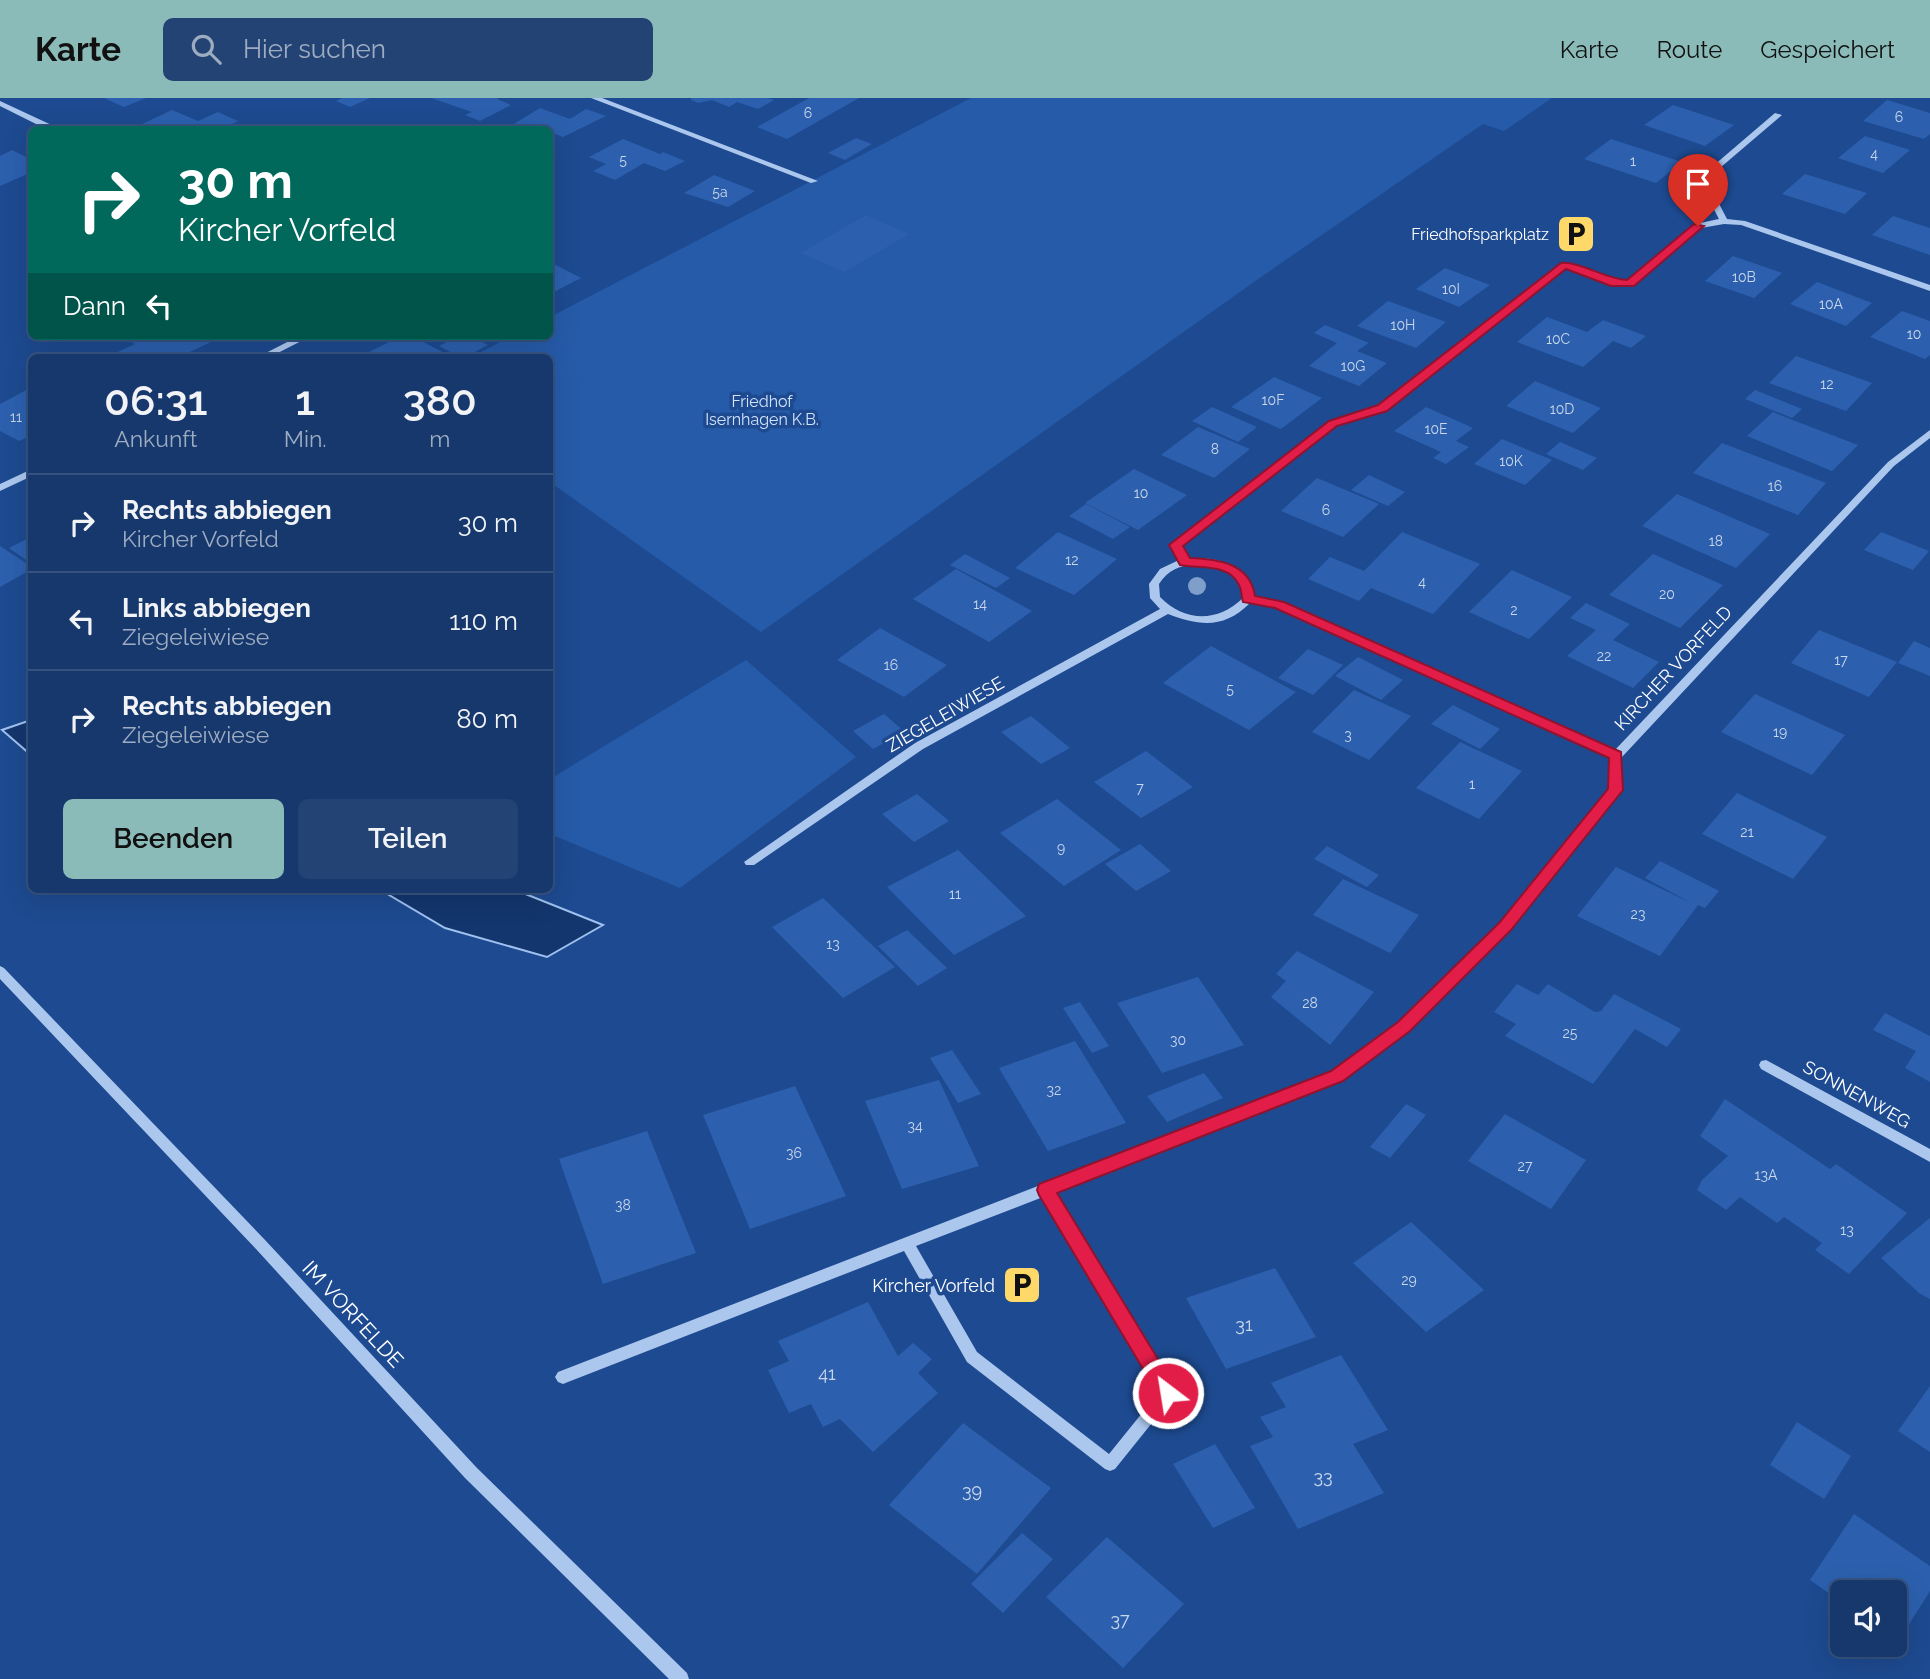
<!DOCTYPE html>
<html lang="de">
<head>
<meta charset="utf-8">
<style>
	:root { --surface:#16386c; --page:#234374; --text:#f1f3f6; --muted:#9eacc2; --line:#35527f; --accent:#8bbbb9 }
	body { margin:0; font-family:Raleway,sans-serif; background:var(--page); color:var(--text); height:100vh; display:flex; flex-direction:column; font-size:26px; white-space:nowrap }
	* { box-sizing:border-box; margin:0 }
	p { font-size:23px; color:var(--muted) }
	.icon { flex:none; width:38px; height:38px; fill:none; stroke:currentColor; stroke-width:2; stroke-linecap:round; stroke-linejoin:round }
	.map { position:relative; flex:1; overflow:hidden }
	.details { position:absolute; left:28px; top:256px; width:525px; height:539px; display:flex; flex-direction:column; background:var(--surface); border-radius:10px; box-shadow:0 7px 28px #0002,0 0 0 2px var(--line) }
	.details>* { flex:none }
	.hud { position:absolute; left:28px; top:28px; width:525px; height:214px; border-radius:10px; box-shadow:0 7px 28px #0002,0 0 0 2px var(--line); background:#00695c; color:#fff; overflow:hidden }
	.buttons { position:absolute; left:1830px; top:1482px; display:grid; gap:14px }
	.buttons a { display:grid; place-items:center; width:77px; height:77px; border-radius:10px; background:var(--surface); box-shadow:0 7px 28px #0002,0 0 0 2px var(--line); font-size:35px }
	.pin { position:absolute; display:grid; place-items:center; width:60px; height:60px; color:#fff; margin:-72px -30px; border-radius:50% 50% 50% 0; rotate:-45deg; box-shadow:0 0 7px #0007 }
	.pin .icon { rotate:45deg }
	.me { position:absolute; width:77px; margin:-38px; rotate:329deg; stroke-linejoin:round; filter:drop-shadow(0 0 5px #0008) }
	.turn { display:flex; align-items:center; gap:24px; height:147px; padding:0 35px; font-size:32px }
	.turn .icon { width:91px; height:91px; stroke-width:2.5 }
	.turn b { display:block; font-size:49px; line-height:60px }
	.then { display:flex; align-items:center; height:66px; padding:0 35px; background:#0003; gap:14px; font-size:26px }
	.eta { display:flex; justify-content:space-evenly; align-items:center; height:119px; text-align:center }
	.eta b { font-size:42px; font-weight:600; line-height:49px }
	.primary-button { display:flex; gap:14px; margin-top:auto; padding:14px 35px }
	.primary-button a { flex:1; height:80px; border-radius:10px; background:var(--accent); color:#111; font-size:28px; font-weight:600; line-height:80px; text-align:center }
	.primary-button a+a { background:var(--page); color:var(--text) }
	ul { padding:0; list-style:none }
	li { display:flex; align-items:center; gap:21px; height:98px; padding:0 35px; border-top:2px solid var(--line) }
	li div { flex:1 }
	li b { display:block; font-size:26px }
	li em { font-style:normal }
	header { display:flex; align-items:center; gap:42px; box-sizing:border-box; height:98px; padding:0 35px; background:var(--accent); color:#111 }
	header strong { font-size:33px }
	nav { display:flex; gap:38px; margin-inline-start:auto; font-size:24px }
	.search { width:490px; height:63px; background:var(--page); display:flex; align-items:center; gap:18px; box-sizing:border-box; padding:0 24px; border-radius:10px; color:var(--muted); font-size:26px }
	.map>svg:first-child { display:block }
	.green { fill:#265ba9 }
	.water { fill:#13366e; stroke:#9fc1ef; stroke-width:2 }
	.building { fill:#2c60ae }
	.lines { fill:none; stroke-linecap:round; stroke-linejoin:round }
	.minor { fill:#acc7ee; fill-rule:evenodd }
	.tree { fill:#809eca }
	.route { fill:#e11d48; stroke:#92132f; stroke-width:2 }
	.labels { text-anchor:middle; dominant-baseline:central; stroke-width:7; stroke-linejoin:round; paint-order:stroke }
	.number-label { font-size:14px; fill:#cad7eb }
	.far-poi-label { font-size:16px; fill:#fff; stroke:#1d4a90; text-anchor:end }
	.far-park-label { font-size:16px; fill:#d1e2fa; stroke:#1d4a90 }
	.street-label { font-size:18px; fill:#fff; stroke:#1d4a90 }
	.poi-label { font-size:18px; fill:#fff; stroke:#1d4a90; text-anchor:end }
	.near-number-label { font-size:18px; fill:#cad7eb }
	.near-street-label { font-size:21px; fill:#fff; stroke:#1d4a90 }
</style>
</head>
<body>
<header>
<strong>Karte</strong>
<div class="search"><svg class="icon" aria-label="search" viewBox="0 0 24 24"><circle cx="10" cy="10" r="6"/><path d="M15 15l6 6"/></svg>Hier suchen</div>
<nav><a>Karte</a><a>Route</a><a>Gespeichert</a></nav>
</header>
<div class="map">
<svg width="1930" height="1581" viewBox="0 0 1930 1581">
	<rect width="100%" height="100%" fill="#1d4a90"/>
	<path class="green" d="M971 0H1552L1504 33 1483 26 1261 179 761 534 550 384V259H471L512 238H550V219Z
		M746 562 856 659 680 790 550 736V681Z"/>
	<path class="water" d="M31 622H32L31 657 2 632Z
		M379 791H513L603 827 547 859 445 830Z"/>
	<path class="building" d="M104 0H146L124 9Z
		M342 0H370L350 9 336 3Z
		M431 0H499L497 1 511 7 480 23 465 17 472 14Z
		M691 0H768L774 2 758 11 737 4 729 9 712 2 698 5 691 2Z
		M809 0H859L787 41 757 29Z
		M1887 2 1930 15V36L1924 41 1863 23Z
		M1673 7 1734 27 1705 48 1644 27Z
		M540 10 570 21 586 11 606 18 563 39 550 34V32H504Z
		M172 12 198 23 218 14 238 23 220 32H146L138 28Z
		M1865 38 1910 52 1883 75 1838 60Z
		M856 40 872 46 845 62 828 55Z
		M623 41 660 56 663 54 685 63 665 73 644 65 615 82 593 73 606 66 589 59Z
		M1611 41 1682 64 1656 85 1584 61Z
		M12 52 32 62V74L0 88V58Z
		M1805 76 1867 95 1845 116 1782 96Z
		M714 77 755 93 728 109 684 95Z
		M866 117 909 136 845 174 801 155Z
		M1893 118 1930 130V157L1872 137Z
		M1733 158 1782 175 1754 200 1705 183Z
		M550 164 581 180 550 196Z
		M1445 170 1490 187 1459 209 1416 191Z
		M1817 184 1872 205 1846 228 1790 206Z
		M1388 203 1446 224 1416 250 1357 228Z
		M1902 213 1930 223V257L1925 261 1870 239Z
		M1547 219 1587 234 1603 222 1646 238 1631 250 1613 243 1583 269 1517 244Z
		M1325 227 1369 245 1357 253 1387 265 1359 288 1309 268 1337 245 1314 235Z
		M121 238H205L213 243 179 259H107L135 246Z
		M401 238H412L452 259H377L369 254Z
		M458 238H471L488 247 465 259H460L439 248Z
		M1796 258 1872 285 1846 313 1769 285Z
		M1274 279 1322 300 1281 331 1231 309Z
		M1535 283 1601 310 1573 335 1506 308Z
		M32 289V337L19 343 0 333V306Z
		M1755 292 1802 311 1792 320 1745 301Z
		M1212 309 1257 329 1238 344 1192 323Z
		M1426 309 1473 330 1456 343 1469 349 1446 366 1433 360 1441 354 1394 333Z
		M1773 314 1790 321 1858 347 1832 373 1747 338Z
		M1198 329 1250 351 1214 380 1161 357Z
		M1502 341 1552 362 1525 387 1474 366Z
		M1560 344 1597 360 1583 372 1546 356Z
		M1722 345 1826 385 1798 417 1693 375Z
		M1134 371 1187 397 1138 432 1085 405Z
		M1369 377 1405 394 1388 408 1351 392Z
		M1317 380 1379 406 1343 439 1281 413Z
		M1677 396 1770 436 1736 470 1642 428Z
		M1086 406 1130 429 1113 441 1069 418Z
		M1058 434 1117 461 1074 497 1015 470Z
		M1402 434 1480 466 1433 516 1371 490 1359 503 1308 481 1330 459 1364 473Z
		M1881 434 1929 453 1913 472 1864 452Z
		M27 441 32 445V466L9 450Z
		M0 448 32 469V471L0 489Z
		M965 456 1010 480 996 490 950 467Z
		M1653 456 1723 487 1680 530 1609 497Z
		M956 471 1032 513 989 544 913 501Z
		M1512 472 1572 499 1529 541 1469 514Z
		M1586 505 1630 526 1613 542 1659 564 1633 590 1567 558 1596 532 1570 520Z
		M880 530 947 567 904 599 837 562Z
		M1819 532 1897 564 1869 599 1791 565Z
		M1914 543 1930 550V578L1898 565Z
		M1211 548 1296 594 1249 632 1163 585Z
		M1308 551 1343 567 1313 597 1278 580Z
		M1358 559 1403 582 1381 602 1335 578Z
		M1354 592 1411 618 1369 662 1312 634Z
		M1755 596 1845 637 1812 677 1721 634Z
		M1453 607 1500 631 1480 651 1431 626Z
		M884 616 905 634 873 651 853 633Z
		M1031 618 1070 650 1041 666 1001 634Z
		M1460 644 1522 673 1479 721 1416 690Z
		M1146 653 1193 689 1141 720 1094 684Z
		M1737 695 1827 739 1793 781 1702 736Z
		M917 696 949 723 914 744 882 716Z
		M1057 701 1121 752 1064 788 1000 735Z
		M1140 746 1171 773 1136 793 1105 766Z
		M1327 748 1379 777 1367 789 1314 761Z
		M958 752 1026 818 954 857 887 789Z
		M1660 763 1719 793 1705 810 1698 807 1660 858 1577 818 1616 769 1693 806 1645 780Z
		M1343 781 1419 817 1390 855 1313 817Z
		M823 800 895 869 843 900 772 829Z
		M907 832 947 870 918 888 878 848Z
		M1297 853 1374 894 1330 947 1271 899 1286 883 1276 876Z
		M1198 879 1244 947 1162 975 1117 905Z
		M1517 886 1538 897 1548 886 1595 914 1601 913 1614 896 1681 931 1667 949 1635 931 1593 986 1505 938 1516 926 1494 914Z
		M1080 904 1109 948 1092 955 1063 910Z
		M1885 915 1930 938V984L1905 970 1916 953 1873 932Z
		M1075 943 1126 1025 1048 1053 999 970Z
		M952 952 981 996 958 1005 930 960Z
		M1204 975 1223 1000 1167 1024 1147 998Z
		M939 982 979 1068 902 1091 865 1003Z
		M795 988 846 1098 750 1131 703 1017Z
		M1725 1001 1830 1071 1836 1066 1907 1115 1849 1176 1815 1152 1822 1145 1784 1119 1777 1125 1740 1099 1726 1112 1697 1092 1702 1082 1728 1058 1700 1038Z
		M1406 1006 1426 1017 1390 1060 1370 1049Z
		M1505 1016 1586 1062 1551 1111 1468 1063Z
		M647 1033 696 1155 603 1186 559 1061Z
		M1930 1120V1201L1919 1195 1881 1160Z
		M1411 1124 1484 1192 1426 1234 1353 1165Z
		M1275 1170 1316 1239 1226 1271 1186 1200Z
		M868 1204 898 1258 913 1245 932 1261 918 1275 938 1295 873 1354 840 1321 823 1329 811 1306 789 1315 768 1272 789 1263 778 1243Z
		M1341 1257 1388 1332 1353 1346 1384 1395 1298 1431 1250 1348 1273 1339 1260 1319 1286 1309 1271 1285Z
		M1930 1288V1354L1898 1333Z
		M1797 1324 1851 1358 1824 1401 1770 1367Z
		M963 1325 1051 1390 977 1476 889 1407Z
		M1215 1346 1255 1410 1213 1430 1173 1366Z
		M1854 1416 1930 1468V1493L1898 1544 1895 1542V1494H1843V1505L1810 1482Z
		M1022 1435 1053 1461 1003 1515 971 1486Z
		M1107 1439 1184 1506 1123 1570 1046 1499Z"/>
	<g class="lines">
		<path class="minor" d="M591 0H602L818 83 811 85Z
			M0 3 58 30 59 32H48L0 8Z
			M1775 15 1782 17 1714 75 1715 98 1727 121 1745 123 1930 187V193L1741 127 1724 126 1701 130 1630 188 1608 187 1566 170 1385 312 1336 327 1182 448 1188 461C1215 457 1252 467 1253 499L1283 505 1614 653 1888 364 1930 332V340L1894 368 1622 659V692L1620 695 1510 831 1409 933 1342 982 1055 1094 1176 1295 1115 1371 1110 1373 1105 1371 967 1264 904 1153 568 1284 563 1286 558 1284 555 1279 558 1274 1332 974 1399 925 1502 825 1610 691V660L1276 510 1250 505C1224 531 1200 528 1168 516L923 651 754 767H746L744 764 915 645 1160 511 1150 500 1149 486 1160 471 1179 462 1171 447 1172 445 1330 323 1379 308 1562 165H1568L1612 182H1628L1695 126 1719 121 1707 98 1706 74ZM1195 466C1218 467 1242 473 1243 500 1217 525 1185 524 1160 499L1159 486C1168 472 1179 468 1195 466ZM1043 1099 1159 1294 1109 1356 977 1254 916 1148Z
			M299 238H311L270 259H258Z
			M32 371V378L0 393V386Z
			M0 868 4 870 266 1143 477 1370 687 1575 689 1581H669L465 1380 256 1151 0 881Z
			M1766 962 1930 1051V1064L1761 971 1759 967 1761 963Z"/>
	</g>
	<circle class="tree" cx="1197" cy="488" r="9"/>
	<path class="route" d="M1694 126 1704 128 1634 188H1611L1566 171 1387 313 1337 328 1183 448 1190 460C1218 461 1250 465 1255 498L1284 504 1621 654 1623 692 1511 832 1410 933 1343 983 1057 1095 1175 1289 1178 1295 1175 1301 1168 1304 1161 1301 1039 1097 1037 1092 1039 1086 1331 973 1398 924 1500 824 1608 691 1609 660 1275 510 1243 504C1241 498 1242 492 1239 487 1229 465 1199 471 1180 467L1169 447 1329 323 1378 307 1561 165C1580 163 1605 181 1627 182Z"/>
	<defs>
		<symbol id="parking-square" viewBox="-11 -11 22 22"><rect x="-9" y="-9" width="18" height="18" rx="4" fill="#fed96a" stroke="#1d4a90"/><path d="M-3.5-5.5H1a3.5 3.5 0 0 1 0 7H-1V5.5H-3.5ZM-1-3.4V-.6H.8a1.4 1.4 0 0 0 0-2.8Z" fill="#111"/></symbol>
	</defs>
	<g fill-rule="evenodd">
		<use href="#parking-square" x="1554" y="114" width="44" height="44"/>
		<use href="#parking-square" x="1000" y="1165" width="44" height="44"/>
	</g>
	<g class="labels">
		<g class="number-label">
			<text x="808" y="15">6</text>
			<text x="1899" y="19">6</text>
			<text x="1874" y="56">4</text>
			<text x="623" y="62">5</text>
			<text x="1633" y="63">1</text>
			<text x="720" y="94">5a</text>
			<text x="1744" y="179">10B</text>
			<text x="1451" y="191">10I</text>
			<text x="1831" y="206">10A</text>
			<text x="1403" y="227">10H</text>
			<text x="1914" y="236">10</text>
			<text x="1558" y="241">10C</text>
			<text x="1353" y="268">10G</text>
			<text x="1827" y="286">12</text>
			<text x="1273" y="302">10F</text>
			<text x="1562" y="311">10D</text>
			<text x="16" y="319">11</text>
			<text x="1436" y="331">10E</text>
			<text x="1215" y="351">8</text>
			<text x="1511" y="363">10K</text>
			<text x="1775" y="388">16</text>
			<text x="1141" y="395">10</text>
			<text x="1326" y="412">6</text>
			<text x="1716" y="443">18</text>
			<text x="1072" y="462">12</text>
			<text x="1422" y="484">4</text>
			<text x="1667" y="496">20</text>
			<text x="980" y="506">14</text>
			<text x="1514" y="512">2</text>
			<text x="1604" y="558">22</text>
			<text x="1841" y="562">17</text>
			<text x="891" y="567">16</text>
			<text x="1230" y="591">5</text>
			<text x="1780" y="634">19</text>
			<text x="1348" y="637">3</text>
			<text x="1472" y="686">1</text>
			<text x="1140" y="690">7</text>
			<text x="1747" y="734">21</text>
			<text x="1061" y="750">9</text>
			<text x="955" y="796">11</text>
			<text x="1638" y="816">23</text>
			<text x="833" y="846">13</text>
			<text x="1310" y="905">28</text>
			<text x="1570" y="935">25</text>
			<text x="1178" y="942">30</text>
			<text x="1054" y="992">32</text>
			<text x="915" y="1028">34</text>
			<text x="794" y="1055">36</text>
			<text x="1525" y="1068">27</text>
			<text x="1766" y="1077">13A</text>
			<text x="623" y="1107">38</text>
			<text x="1847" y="1132">13</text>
			<text x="1409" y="1182">29</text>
		</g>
		<g class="far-poi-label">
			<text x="1549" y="136">Friedhofsparkplatz</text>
		</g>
		<g class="far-park-label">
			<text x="762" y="303">Friedhof<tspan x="762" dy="18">Isernhagen K.B.</tspan></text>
		</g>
		<g class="street-label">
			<text transform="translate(1673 570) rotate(-47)">KIRCHER VORFELD</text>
			<text transform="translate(945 616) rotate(-30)">ZIEGELEIWIESE</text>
			<text transform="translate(1857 996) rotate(29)">SONNENWEG</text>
		</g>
		<g class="poi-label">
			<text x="995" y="1187">Kircher Vorfeld</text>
		</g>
		<g class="near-number-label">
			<text x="1244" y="1226">31</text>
			<text x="827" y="1275">41</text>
			<text x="1323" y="1378">33</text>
			<text x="972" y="1392">39</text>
			<text x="1120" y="1521">37</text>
		</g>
		<g class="near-street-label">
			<text transform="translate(353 1216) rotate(47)">IM VORFELDE</text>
		</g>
	</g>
</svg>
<div class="buttons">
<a><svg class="icon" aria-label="sound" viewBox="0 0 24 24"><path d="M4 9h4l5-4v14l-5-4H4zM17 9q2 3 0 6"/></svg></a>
</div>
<div class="pin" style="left:1698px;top:128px;background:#d93025"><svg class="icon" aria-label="arrive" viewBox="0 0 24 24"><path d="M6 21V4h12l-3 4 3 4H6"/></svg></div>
<svg class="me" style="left:1168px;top:1295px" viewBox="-20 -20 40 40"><circle r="17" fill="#e11d48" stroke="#fff" stroke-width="3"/><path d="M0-11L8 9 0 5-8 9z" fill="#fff"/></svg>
<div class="hud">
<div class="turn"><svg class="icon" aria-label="right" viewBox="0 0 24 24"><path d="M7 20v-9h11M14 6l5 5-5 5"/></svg><div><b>30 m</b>Kircher Vorfeld</div></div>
<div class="then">Dann<svg class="icon" aria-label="left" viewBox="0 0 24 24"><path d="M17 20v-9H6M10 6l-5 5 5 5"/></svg></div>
</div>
<section class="details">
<div class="eta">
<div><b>06:31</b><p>Ankunft</p></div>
<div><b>1</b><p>Min.</p></div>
<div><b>380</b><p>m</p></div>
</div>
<ul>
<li><svg class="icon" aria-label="right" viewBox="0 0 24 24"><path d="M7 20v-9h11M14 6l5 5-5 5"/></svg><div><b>Rechts abbiegen</b><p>Kircher Vorfeld</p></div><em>30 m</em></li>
<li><svg class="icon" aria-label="left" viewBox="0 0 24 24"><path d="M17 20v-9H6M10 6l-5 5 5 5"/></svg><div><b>Links abbiegen</b><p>Ziegeleiwiese</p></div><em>110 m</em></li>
<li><svg class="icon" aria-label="right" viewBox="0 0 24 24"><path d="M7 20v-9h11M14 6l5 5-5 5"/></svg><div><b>Rechts abbiegen</b><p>Ziegeleiwiese</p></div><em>80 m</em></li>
</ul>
<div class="primary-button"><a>Beenden</a><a>Teilen</a></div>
</section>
</div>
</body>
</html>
